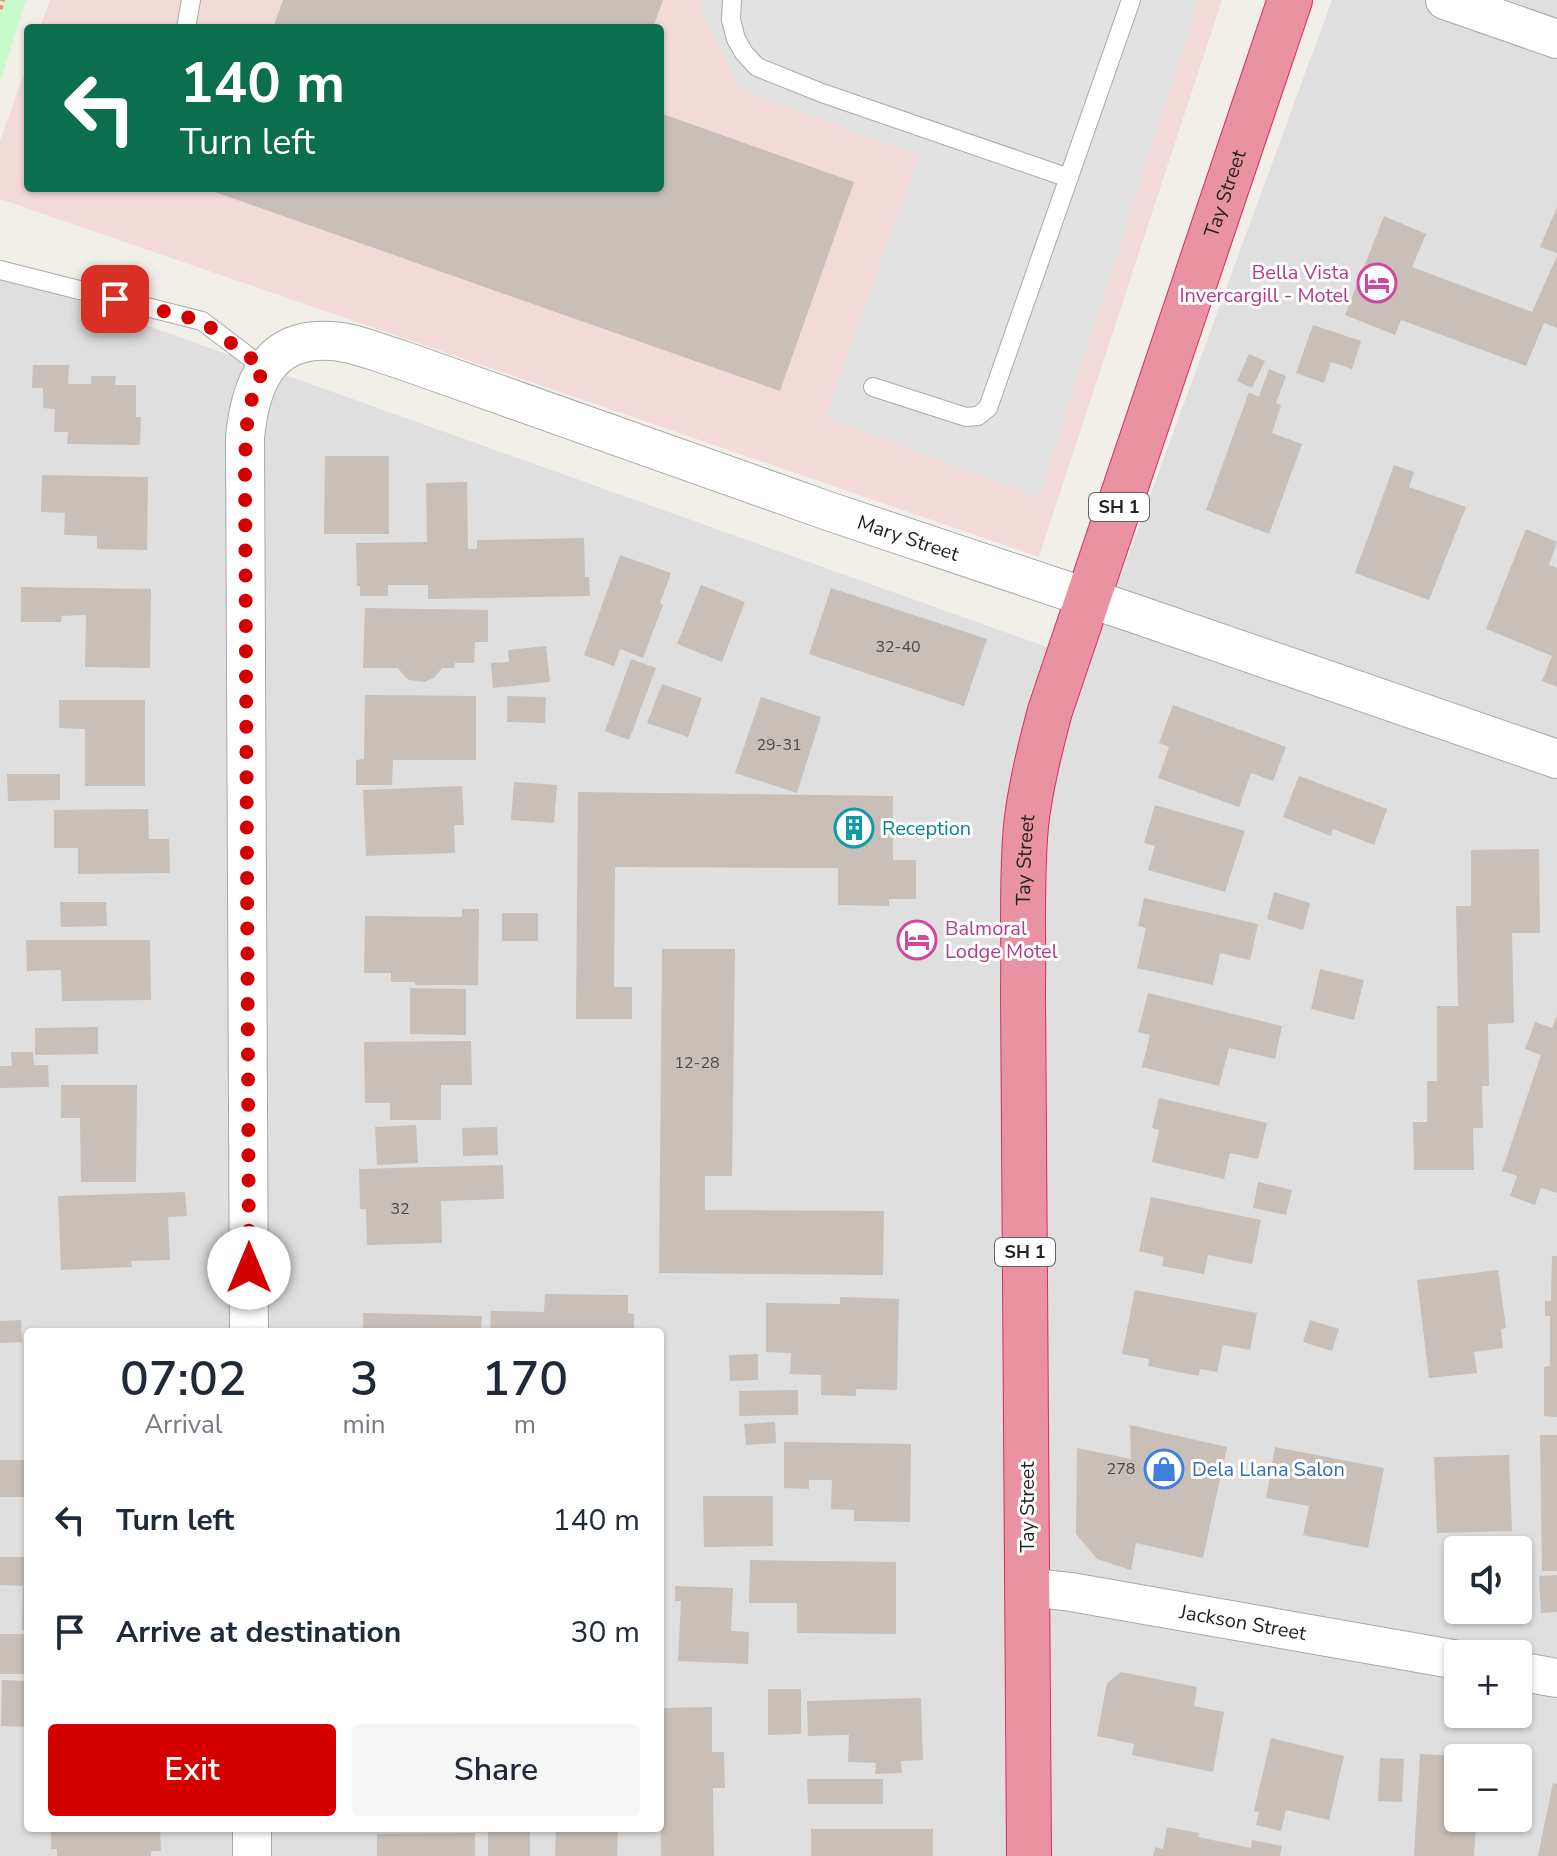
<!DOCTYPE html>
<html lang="en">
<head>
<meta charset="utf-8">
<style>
	:root { --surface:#fff; --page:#f6f6f7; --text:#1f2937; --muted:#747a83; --accent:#d40000 }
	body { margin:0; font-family:"Nunito Sans",sans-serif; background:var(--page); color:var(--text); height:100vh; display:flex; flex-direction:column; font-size:30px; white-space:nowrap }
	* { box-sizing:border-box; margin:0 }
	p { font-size:26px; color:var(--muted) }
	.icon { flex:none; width:44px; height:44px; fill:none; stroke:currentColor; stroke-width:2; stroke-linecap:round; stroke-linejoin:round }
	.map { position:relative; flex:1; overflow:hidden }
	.drawer { position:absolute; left:24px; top:1328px; width:640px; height:504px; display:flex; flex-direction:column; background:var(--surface); border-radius:8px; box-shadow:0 2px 6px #0004 }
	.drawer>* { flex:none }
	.guide { position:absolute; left:24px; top:24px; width:640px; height:168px; border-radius:8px; box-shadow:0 2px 6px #0004; background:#0b6e4f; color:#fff; overflow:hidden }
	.buttons { position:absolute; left:1444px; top:1536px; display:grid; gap:16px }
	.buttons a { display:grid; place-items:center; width:88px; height:88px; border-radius:8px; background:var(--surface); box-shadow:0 2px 6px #0004; font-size:40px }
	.pin { position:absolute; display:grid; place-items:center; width:68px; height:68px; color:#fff; margin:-34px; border-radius:16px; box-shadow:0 4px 12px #0006 }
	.me { position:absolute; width:88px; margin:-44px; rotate:0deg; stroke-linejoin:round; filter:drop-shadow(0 0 6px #0008) }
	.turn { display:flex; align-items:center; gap:28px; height:168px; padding:0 24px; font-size:36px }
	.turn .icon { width:104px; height:104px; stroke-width:2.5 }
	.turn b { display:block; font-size:56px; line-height:68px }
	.eta { display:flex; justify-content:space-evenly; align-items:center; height:136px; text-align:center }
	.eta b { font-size:48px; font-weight:600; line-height:56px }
	.action { display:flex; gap:16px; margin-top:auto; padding:16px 24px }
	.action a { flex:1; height:92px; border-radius:8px; background:var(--accent); color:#fff; font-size:32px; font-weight:600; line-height:92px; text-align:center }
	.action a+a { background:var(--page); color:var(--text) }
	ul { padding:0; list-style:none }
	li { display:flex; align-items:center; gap:24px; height:112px; padding:0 24px }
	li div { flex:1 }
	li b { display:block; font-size:30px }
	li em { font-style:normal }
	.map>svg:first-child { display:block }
	.residential { fill:#e0dfdf; fill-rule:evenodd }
	.commercial { fill:#f2dad9 }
	.park { fill:#c8facc }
	.parking { fill:#e2e2e2 }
	.building { fill:#c7bfb8 }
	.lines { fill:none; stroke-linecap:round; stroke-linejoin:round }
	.lane-casing { stroke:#a9a9a9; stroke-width:20 }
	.street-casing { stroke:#a9a9a9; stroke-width:40 }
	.highway-casing { stroke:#dc2a67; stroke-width:46 }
	.path { stroke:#fa8072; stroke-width:5; stroke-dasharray:4 4; stroke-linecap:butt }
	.lane { stroke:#fff; stroke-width:18 }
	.street { stroke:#fff; stroke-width:38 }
	.highway { stroke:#e892a2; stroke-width:44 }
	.route { stroke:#d40000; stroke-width:14; stroke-dasharray:0 25.2 }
	.labels { text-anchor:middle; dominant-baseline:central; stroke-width:6; stroke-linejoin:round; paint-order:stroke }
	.number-label { font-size:16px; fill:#4b4948 }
	.shield { fill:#fff; stroke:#646464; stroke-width:2 }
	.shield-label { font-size:18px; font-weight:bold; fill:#222 }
	.street-label { font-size:20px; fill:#222; stroke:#fff }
	.hotel-label { font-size:20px; fill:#b23c85; stroke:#fff; text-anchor:end }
	.culture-label { font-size:20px; fill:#0d838f; stroke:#fff; text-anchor:start }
	.shop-label { font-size:20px; fill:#366cbe; stroke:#fff; text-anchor:start }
</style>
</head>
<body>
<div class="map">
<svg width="1557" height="1856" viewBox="0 0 1557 1856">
	<rect width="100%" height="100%" fill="#f2efe9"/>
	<path class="residential" d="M1332 0H1557V1856H0V273L1089 662ZM28 1332H660V1828H28ZM1458 1550H1518V1610H1458ZM1458 1654H1518V1714H1458ZM1458 1758H1518V1818H1458Z"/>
	<path class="commercial" d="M50 0H1222L1039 557 0 199V141L28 62V188H660V28H40Z"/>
	<path class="park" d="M0 0H26L0 82Z"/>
	<path class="parking" d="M703 0H1199L1039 498 825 417 919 155 741 90 700 9Z"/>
	<path class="building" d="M283 0H663L653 28H273Z
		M660 113 854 182 780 391 215 192 216 188H660Z
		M1557 207V253L1540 247Z
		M1384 216 1426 234 1412 267 1532 312 1557 256V328L1544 323 1526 366 1401 320 1395 335 1345 315Z
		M1313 325 1361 341 1352 369 1331 362 1324 383 1296 373Z
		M1249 354 1265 361 1252 388 1237 381Z
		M33 365H69L68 384H91V376H116L115 385H136V417H141L140 445 67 444 68 432H54L55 409 43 408V388H32Z
		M1269 369 1286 376 1276 403 1281 405 1272 433 1302 444 1269 534 1206 510 1249 392 1259 397Z
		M325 456H389V534H324Z
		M1394 465 1414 472 1409 487 1466 507 1429 600 1355 573Z
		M42 475 148 477 147 550 97 549V536L64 535 65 513 41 512Z
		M467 482 468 549H477V540L584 538 585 577H589L590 596 428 599V585H388V596H360V586H357L356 543 427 542 426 483Z
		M1526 529 1557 542 1549 565 1557 568V687L1542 681 1552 656 1486 629Z
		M620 555 671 573 660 603 663 605 643 658 620 649 614 666 584 655Z
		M701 585 745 602 722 662 677 644Z
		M21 587 151 589 150 668 85 667 86 615 62 616 61 622H21Z
		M831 588 987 639 964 706 809 654Z
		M365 608 488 610V642H475L474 663H455L454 668H442L434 678 424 682 409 680 405 677 398 668H363Z
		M546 646 550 682 493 688 491 663 509 662 508 650Z
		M631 659 656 668 629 740 605 731Z
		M662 684 702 698 688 737 647 723Z
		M365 695 476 696V760H393L392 785H356V760L364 759Z
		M507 696 546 697 545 723 507 722Z
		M761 697 821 717 797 793 735 773Z
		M59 700H145V786H85V729L59 728Z
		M1173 705 1286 747 1273 781 1251 773 1239 807 1158 778 1169 747 1159 743Z
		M7 774H60V800L8 801Z
		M1299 776 1387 809 1374 845 1333 829 1331 836 1283 817Z
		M514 782 557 785 554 823 511 820Z
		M462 786 464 825H454L455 853 366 856 363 790Z
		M578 792 893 796V860H916V899H889V906L838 905V868L615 867 614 987H632V1019H576Z
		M1155 805 1245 831 1225 892 1148 870 1155 846 1144 843Z
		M148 809 149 839H169L170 873 78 874V848H54V810Z
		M1539 849 1540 933H1512L1514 1023 1488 1024 1489 1086H1482L1483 1128H1473L1474 1170H1414L1413 1122H1427V1081H1437V1006H1458L1456 906H1471V850Z
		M1274 892 1310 903 1303 930 1267 919Z
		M1144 898 1258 924 1250 960 1220 953 1213 985 1137 968 1146 928 1138 926Z
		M60 902H106L107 926 61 927Z
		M462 909H479L478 985H415V982H391V973H364L365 916 462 917Z
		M502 913H538V941H502Z
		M26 940H150L151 1000 62 1001 61 970 27 971Z
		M662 949H735L732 1176H705V1210L884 1211 883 1275 659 1273Z
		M1320 969 1364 980 1354 1020 1311 1009Z
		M410 988 466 989V1035L410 1034Z
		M1148 993 1282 1026 1275 1059 1229 1048 1219 1086 1142 1067 1150 1035 1138 1032Z
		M1557 1015V1193L1541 1188 1535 1205 1510 1196 1517 1176 1502 1171 1541 1055 1525 1049 1535 1022 1552 1028Z
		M98 1027V1054L35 1055V1028Z
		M471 1041 472 1085H441V1120H390V1103H365L364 1042Z
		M11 1052H33L34 1065H48L49 1087 0 1088V1066H12Z
		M61 1085H137L136 1182H81L80 1118H61Z
		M1159 1098 1267 1123 1258 1159 1230 1153 1224 1179 1152 1162 1159 1130 1152 1128Z
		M416 1125 418 1163 377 1165 375 1127Z
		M497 1127 498 1155 463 1156 462 1128Z
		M503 1165 504 1199 441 1201 442 1243 367 1245 366 1209H360L359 1169Z
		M1258 1182 1292 1190 1286 1215 1253 1208Z
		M185 1192 187 1216 168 1217 170 1260 131 1261 132 1267 61 1270 58 1196Z
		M1151 1197 1261 1220 1252 1264 1208 1255 1204 1274 1162 1266 1164 1257 1139 1251Z
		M1552 1256H1557V1417L1544 1416V1367L1550 1366V1316H1545V1301H1551Z
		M1498 1270 1506 1328 1501 1329 1503 1348 1474 1352 1477 1373 1429 1378 1417 1280Z
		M1135 1290 1257 1313 1250 1350 1223 1345 1217 1372 1200 1369 1199 1376 1148 1366 1149 1359 1122 1354Z
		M545 1294 628 1295V1313L634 1314V1332H490L491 1311 544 1312Z
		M840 1297 899 1299 897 1390 856 1389V1396L821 1395V1375L790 1374 791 1353 766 1352V1303L840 1304Z
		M363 1313 482 1316 481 1332H363Z
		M21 1320 22 1342 0 1343V1321Z
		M1310 1320 1339 1329 1332 1351 1303 1342Z
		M55 1328H168V1332H55Z
		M758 1354V1380L730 1381 729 1355Z
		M798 1390V1415L739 1416V1391Z
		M775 1422 776 1443 746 1445 744 1424Z
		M1130 1425 1227 1447 1203 1558 1136 1543 1131 1570 1097 1559 1076 1534 1077 1448 1131 1459Z
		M1540 1435H1557V1571H1542Z
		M784 1442 911 1444 910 1522 854 1521V1510L831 1509 832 1480H809V1489L784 1488Z
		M1275 1447 1384 1468 1368 1548 1303 1535 1309 1506 1266 1498Z
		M1509 1455 1512 1531 1437 1533 1434 1457Z
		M0 1460H28V1497H0Z
		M703 1496H773V1546L704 1547Z
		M0 1557H28V1630H22L23 1586 0 1585Z
		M750 1560 896 1562V1634L797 1633V1603H749Z
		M1557 1575V1612L1541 1613 1539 1576Z
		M675 1586 733 1588 731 1631 749 1632 748 1664 678 1661 681 1601H675Z
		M0 1634H27L28 1674H0Z
		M1121 1672 1197 1687 1194 1706 1224 1712 1213 1772 1132 1755 1134 1744 1097 1736 1107 1683Z
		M2 1680 28 1681V1727L1 1726Z
		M768 1689H801V1734L768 1735Z
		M921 1698 923 1760 901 1761 902 1773 875 1774 876 1763 848 1762 849 1735 808 1736 807 1701Z
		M712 1707V1752H724L725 1788H713L714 1856H661L660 1708Z
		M1271 1738 1344 1756 1329 1820 1286 1810 1281 1831 1256 1825 1259 1812 1254 1811Z
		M1420 1754 1458 1756V1818H1512L1511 1829 1476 1827 1474 1856H1414Z
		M1380 1758 1404 1759 1402 1802 1378 1801Z
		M807 1779H883V1804H808Z
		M1553 1783 1557 1784V1856H1538Z
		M1167 1827 1199 1833 1198 1837 1251 1848 1252 1840 1282 1846 1280 1856H1153L1155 1847 1163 1849Z
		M51 1828H160L161 1851H151V1856H57V1849H51Z
		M488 1828H530V1856H488Z
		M556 1828H618L617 1856H555Z
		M811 1829H933V1856H811Z
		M475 1833V1856H377V1834Z"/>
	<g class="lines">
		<defs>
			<path id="lane" d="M732 0 731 20 736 39 744 53 757 67 822 93 1069 178
				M186 28 191 0
				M0 270 202 321 264 368
				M873 387 966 417 978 416 988 408 1131 0"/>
			<g id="street">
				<path d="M1445 0 1557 39"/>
				<path id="s1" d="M249 1332 245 438C250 385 268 336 331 341 354 342 379 353 402 360L831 512 1130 612 1557 759"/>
				<path id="s2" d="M1028 1587 1071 1592 1458 1660"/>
				<path d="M1518 1671 1557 1678"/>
				<path d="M252 1828V1856"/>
			</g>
			<g id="highway">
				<path id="s3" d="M1029 1856 1023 992C1024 937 1021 881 1026 826 1030 787 1040 748 1050 711L1290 0"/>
			</g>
		</defs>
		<use href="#lane" class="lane-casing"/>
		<use href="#street" class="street-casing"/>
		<use href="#highway" class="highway-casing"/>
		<path class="path" d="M0 9 3 0"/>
		<use href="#lane" class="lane"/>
		<use href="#street" class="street"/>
		<use href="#highway" class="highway"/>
	</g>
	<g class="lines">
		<path class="route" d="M115 299 202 321 264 368C245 407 246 430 245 472L249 1268"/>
	</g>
	<defs>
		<symbol id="hotel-ring" viewBox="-11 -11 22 22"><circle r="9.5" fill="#fff" stroke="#d1479c" stroke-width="1.5"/><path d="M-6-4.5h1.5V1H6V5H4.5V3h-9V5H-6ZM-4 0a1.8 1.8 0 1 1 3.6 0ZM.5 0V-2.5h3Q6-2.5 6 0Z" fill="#d1479c"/></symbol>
		<symbol id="building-ring" viewBox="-11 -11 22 22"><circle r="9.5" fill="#fff" stroke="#0f9aa8" stroke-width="1.5"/><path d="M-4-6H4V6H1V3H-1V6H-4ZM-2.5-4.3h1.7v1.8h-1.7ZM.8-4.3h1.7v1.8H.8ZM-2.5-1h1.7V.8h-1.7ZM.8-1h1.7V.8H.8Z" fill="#0f9aa8"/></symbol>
		<symbol id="shop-ring" viewBox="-11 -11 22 22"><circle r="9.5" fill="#fff" stroke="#3f7fe0" stroke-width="1.5"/><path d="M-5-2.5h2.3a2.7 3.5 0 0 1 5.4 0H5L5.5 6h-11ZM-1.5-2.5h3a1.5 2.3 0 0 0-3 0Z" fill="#3f7fe0"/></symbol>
	</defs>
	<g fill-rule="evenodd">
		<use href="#hotel-ring" x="1355" y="261" width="44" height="44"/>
		<use href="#building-ring" x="832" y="806" width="44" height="44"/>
		<use href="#hotel-ring" x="895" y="918" width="44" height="44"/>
		<use href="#shop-ring" x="1142" y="1447" width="44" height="44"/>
	</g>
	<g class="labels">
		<g class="number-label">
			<text x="898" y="647">32-40</text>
			<text x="779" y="745">29-31</text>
			<text x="697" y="1063">12-28</text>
			<text x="400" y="1209">32</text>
			<text x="1121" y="1469">278</text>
		</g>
		<g class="shield">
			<rect x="1089" y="493" width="60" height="28" rx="6"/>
			<rect x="995" y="1238" width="60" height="28" rx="6"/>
		</g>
		<g class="shield-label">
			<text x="1119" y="507">SH 1</text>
			<text x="1025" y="1252">SH 1</text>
		</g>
		<g class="street-label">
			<text stroke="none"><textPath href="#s3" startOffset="1694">Tay Street</textPath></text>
			<text stroke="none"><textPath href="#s1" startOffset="1652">Mary Street</textPath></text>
			<text stroke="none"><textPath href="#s3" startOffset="996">Tay Street</textPath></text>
			<text transform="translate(1027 1507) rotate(-90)">Tay Street</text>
			<text stroke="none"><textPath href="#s2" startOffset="218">Jackson Street</textPath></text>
		</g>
		<g class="hotel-label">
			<text x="1349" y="272">Bella Vista<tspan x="1349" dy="23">Invercargill - Motel</tspan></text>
			<text x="945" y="928" text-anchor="start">Balmoral<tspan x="945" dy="23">Lodge Motel</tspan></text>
		</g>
		<g class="culture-label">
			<text x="882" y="828">Reception</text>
		</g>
		<g class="shop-label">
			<text x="1192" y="1469">Dela Llana Salon</text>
		</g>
	</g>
</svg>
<div class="buttons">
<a><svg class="icon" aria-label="sound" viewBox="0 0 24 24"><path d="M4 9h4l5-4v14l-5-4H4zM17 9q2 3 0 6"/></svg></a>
<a>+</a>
<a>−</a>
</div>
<div class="pin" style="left:115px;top:299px;background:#d93025"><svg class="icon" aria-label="arrive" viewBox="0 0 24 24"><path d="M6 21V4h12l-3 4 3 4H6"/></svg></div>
<svg class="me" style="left:249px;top:1268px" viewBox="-20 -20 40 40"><circle r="19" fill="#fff"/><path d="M0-13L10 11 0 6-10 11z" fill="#d40000"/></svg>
<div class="guide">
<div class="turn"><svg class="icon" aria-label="left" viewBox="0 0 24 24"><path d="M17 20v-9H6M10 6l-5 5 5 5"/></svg><div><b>140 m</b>Turn left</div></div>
</div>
<section class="drawer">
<div class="eta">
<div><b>07:02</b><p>Arrival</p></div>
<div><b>3</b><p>min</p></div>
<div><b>170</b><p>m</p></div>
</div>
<ul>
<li><svg class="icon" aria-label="left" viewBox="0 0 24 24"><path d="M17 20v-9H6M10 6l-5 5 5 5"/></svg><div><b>Turn left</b></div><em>140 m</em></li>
<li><svg class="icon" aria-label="arrive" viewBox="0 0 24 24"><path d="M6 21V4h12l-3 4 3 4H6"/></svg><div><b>Arrive at destination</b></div><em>30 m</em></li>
</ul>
<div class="action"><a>Exit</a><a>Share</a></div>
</section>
</div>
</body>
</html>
